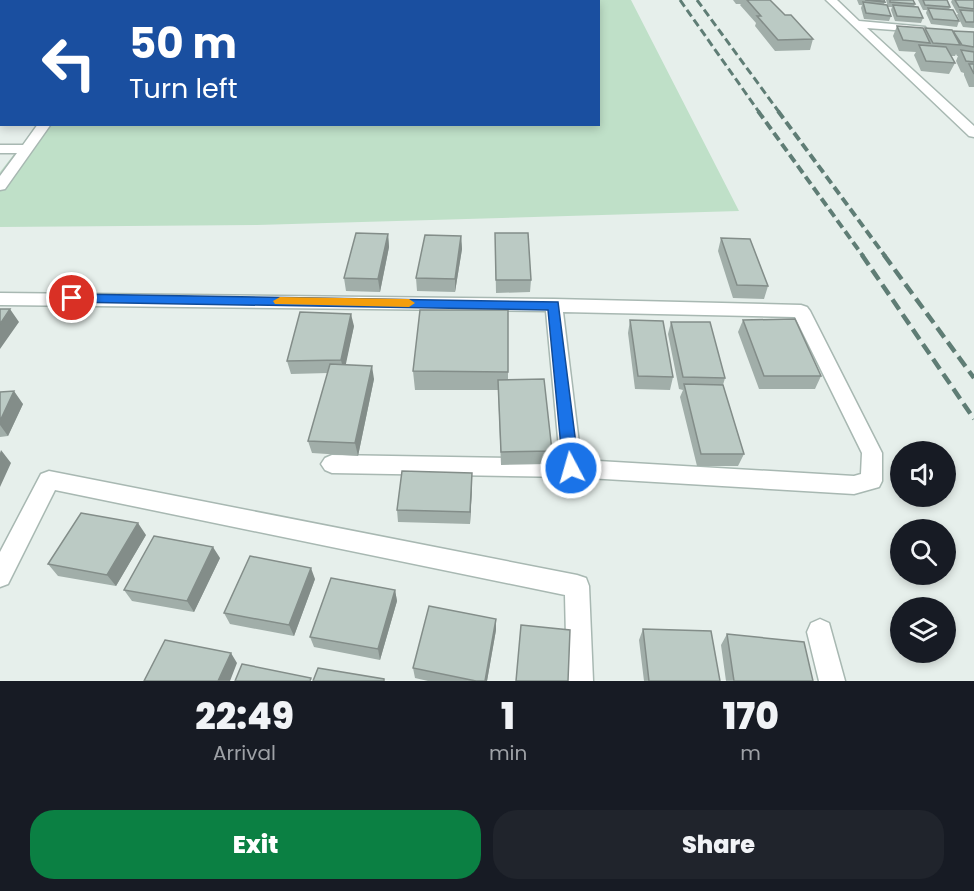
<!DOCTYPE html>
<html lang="en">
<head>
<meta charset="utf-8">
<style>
	:root { --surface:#171b24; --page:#20242c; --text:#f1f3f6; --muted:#9ea1a6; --accent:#0b8043 }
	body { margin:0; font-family:Poppins,sans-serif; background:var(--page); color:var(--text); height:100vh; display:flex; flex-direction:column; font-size:22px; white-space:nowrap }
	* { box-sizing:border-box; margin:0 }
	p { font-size:20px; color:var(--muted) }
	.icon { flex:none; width:33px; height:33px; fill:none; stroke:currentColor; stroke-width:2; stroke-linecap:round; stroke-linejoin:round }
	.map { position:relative; height:681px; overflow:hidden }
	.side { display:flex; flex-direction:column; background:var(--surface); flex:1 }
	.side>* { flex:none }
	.banner { position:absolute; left:0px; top:0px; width:600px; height:126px; box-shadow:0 3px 9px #0003; background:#1a4fa0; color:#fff; overflow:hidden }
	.tools { position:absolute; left:890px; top:441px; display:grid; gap:12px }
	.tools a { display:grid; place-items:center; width:66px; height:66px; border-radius:50%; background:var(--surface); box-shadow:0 3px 9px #0003; font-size:30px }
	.pin { position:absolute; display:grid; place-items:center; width:51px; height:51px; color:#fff; margin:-26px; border:3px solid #fff; border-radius:50%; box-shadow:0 2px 6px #0007 }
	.me { position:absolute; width:66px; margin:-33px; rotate:354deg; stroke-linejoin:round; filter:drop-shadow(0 0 4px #0008) }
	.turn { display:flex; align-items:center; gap:21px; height:126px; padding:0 30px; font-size:27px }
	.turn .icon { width:78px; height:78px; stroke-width:2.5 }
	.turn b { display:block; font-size:42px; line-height:51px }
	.eta { display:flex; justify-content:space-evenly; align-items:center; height:102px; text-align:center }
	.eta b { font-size:36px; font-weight:800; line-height:42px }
	.button { display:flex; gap:12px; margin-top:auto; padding:12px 30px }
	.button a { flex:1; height:69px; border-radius:24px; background:var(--accent); color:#fff; font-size:24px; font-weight:800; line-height:69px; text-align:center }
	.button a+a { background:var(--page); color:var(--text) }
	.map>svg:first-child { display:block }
	.green { fill:#bfe0c8 }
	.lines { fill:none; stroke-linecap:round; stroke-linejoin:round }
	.minor-casing { stroke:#a8b8b2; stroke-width:3 }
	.minor { fill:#fff; fill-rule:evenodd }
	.rail-far2 { stroke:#5f7d75; stroke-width:3; stroke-dasharray:8 4; stroke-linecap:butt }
	.rail-far1 { stroke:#5f7d75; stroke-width:4; stroke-dasharray:9 4.5; stroke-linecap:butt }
	.rail { stroke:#5f7d75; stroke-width:4.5; stroke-dasharray:12 6; stroke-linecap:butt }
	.wall { fill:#a1aea9 }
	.shaded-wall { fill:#838d89 }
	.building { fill:#bbcac4; stroke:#838d89; stroke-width:1.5 }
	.route { fill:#1a73e8; stroke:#114b97; stroke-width:1.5 }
	.slow { fill:#f59e0b }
</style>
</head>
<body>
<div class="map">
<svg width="974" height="681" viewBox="0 0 974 681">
	<rect width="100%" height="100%" fill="#e6efeb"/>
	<path class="green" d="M133 0H631L739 211 257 225 0 227V172L37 125 598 124V2L132 1Z"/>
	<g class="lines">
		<defs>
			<path id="minor" d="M0 0H58L2 2 0 4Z
				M135 0H145L134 2Z
				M826 0H837L859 21 925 27 926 29 921 32 867 28 974 126V137L969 136Z
				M0 48H2L0 55Z
				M0 85H2V93H0Z
				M38 124H51L5 189 0 190V176L17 153H0V145H23Z
				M0 293 554 299 801 305 807 307 810 311 882 453V481L879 487 854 494 571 477 332 473 325 470 321 464 325 458 332 455 560 459 546 311 0 305ZM563 312 795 317 862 453 861 474 854 476 581 460Z
				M49 471 577 575 586 578 589 586 593 681H567L565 595 55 490 8 584 0 587V552L41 474Z
				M820 619 829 623 845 681H819L807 632 811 623Z"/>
		</defs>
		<use href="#minor" class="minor-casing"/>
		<use href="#minor" class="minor"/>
		<path class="rail-far2" d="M680 0 759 112
			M697 0 779 112"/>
		<path class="rail-far1" d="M758 111 863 256
			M778 111 885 256"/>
		<path class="rail" d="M862 255 974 419
			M884 255 974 378"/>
	</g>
	<path class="wall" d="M0 0 2 2V34H0Z
		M733 0H770L785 15 813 39 810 50 775 51 755 26 756 23 740 5 741 4H736Z
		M857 0H884L885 2 884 4 891 16 889 21 864 19 861 8 862 5H859Z
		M886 0H913L915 4 914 7 923 18 921 23 895 21 891 10 892 7H888Z
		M918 0H947L950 7 949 10 959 21 957 27 931 24 926 13 927 10H923Z
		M952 0H974V28L963 27 957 15 958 13H957L951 2Z
		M897 26 924 30 925 28 953 32V31L974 32V87H969L964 75V73L961 72 956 61 958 56H957L956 54 955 56H951L955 63 949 74 921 71 914 55 916 52 899 51 893 36Z
		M2 101V123H0V103Z
		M495 233 531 280 530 292 496 293Z
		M388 234 389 247 380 292 346 291 344 278Z
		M461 236 462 249 455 292 417 291 416 278Z
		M721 238 768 286 764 299 733 298 718 251Z
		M508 310V380L552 451 550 464 501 465 498 390H415L413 371Z
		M630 320 673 377 670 390 635 389 628 333Z
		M743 320 821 376 815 389H759L738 332Z
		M671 322 725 378 723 385 744 454 738 466H697L680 397 683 390 679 389 668 334Z
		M354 326 345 365 374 379 358 456 312 453 308 441 328 373 291 374 287 361Z
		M0 392 23 404 8 436 0 437Z
		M472 486 470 524 398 522 397 510Z
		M146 535 116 586 58 576 48 564Z
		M220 558 194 612 132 601 124 590Z
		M315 579 294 636 230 624 224 613Z
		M395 590 397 601 380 660 314 647 310 637Z
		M643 629 720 681H644L639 640Z
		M496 630 487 681H428L415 678 413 668Z
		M727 634 813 681H726L721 645Z"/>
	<path class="shaded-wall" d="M14 0H40L41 2H13Z
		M388 234 389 247 380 292 378 279Z
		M461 236 462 249 455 292V279Z
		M10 309 19 322 0 349V324Z
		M351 314 354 326 344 373 341 360Z
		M372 366 374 379 358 456 355 443Z
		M14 391 23 404 8 436 0 425V421Z
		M1 450 11 463 0 487V453Z
		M472 473V486L470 524V512Z
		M138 523 146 535 116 586 107 575Z
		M213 547 220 558 194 612 187 601Z
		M311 568 315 579 294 636 289 625Z
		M395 590 397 601 380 660 378 649Z
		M496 619V630L487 681H485Z
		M231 653 237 663 230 681H218Z"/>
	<path class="building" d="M0 0H14L13 2H2V10H0Z
		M747 0H770L785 15H791L813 39 778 40 757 16H761Z
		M865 0H884L885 2Z
		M890 0H913L915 4 890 2Z
		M923 0H947L950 7 925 5Z
		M955 0H974V9L959 7Z
		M863 2 887 5 891 16 866 13Z
		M893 5 918 7 923 18 897 16Z
		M928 8 953 10 959 21 933 19Z
		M960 10 974 11V22H966Z
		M897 26 923 28 930 43 903 40Z
		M925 28 952 30 960 45 933 43Z
		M953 31 974 32V47L962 45Z
		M919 45 946 47 955 63 926 61Z
		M961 50 974 52V62L966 61Z
		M969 64H974V74Z
		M2 101V111H0V103Z
		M356 233 388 234 378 279 344 278Z
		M495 233H528L531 280H496Z
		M425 235 461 236 455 279 416 278Z
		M721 238 750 239 768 286 737 285Z
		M0 309H10L0 324Z
		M420 310H508V372L413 371Z
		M300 312 351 314 341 360 287 361Z
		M795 319 821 376H764L743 320Z
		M630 320 663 321 673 377 638 376Z
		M671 322H710L725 378 683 377Z
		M330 364 372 366 355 443 308 441Z
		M544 379 552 451 501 452 498 380Z
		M684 384 723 385 744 454H701Z
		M14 391 0 421V392Z
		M402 471 472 473 470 512 397 510Z
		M81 513 138 523 107 575 48 564Z
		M154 536 213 547 187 601 124 590Z
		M250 556 311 568 289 625 224 613Z
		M331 578 395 590 378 649 310 637Z
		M429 606 496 619 485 681H476L413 668Z
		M521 625 570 630 568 681H516Z
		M643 629 711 631 720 681H649Z
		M727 634 804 642 813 681H734Z
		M165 640 231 653 218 681H144Z
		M242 664 311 678 310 681H235Z
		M318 668 384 679V681H313Z"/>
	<path class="route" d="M72 294 558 302 579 468 577 473 571 475 566 473 563 468 548 310 67 302 65 298 67 295Z"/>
	<path class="slow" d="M280 297 409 299 415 303 409 307 275 304 273 301Z"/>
</svg>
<div class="tools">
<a><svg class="icon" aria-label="sound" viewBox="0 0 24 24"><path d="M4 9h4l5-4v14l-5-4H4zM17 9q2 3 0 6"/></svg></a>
<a><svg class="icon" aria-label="search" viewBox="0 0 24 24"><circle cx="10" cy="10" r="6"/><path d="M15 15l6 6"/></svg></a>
<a><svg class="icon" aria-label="layers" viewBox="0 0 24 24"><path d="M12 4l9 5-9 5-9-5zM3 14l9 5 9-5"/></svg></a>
</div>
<div class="pin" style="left:72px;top:298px;background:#d93025"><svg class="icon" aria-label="arrive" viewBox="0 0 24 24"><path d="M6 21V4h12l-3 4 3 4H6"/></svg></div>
<svg class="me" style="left:571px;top:468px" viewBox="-20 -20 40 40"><circle r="17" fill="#1a73e8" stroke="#fff" stroke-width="3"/><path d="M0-11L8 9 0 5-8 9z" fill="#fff"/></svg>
<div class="banner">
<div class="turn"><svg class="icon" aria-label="left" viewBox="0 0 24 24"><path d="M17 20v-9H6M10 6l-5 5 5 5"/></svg><div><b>50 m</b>Turn left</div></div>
</div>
</div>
<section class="side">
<div class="eta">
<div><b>22:49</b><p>Arrival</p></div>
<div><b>1</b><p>min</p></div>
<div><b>170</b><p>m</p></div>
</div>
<div class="button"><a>Exit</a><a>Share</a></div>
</section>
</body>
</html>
